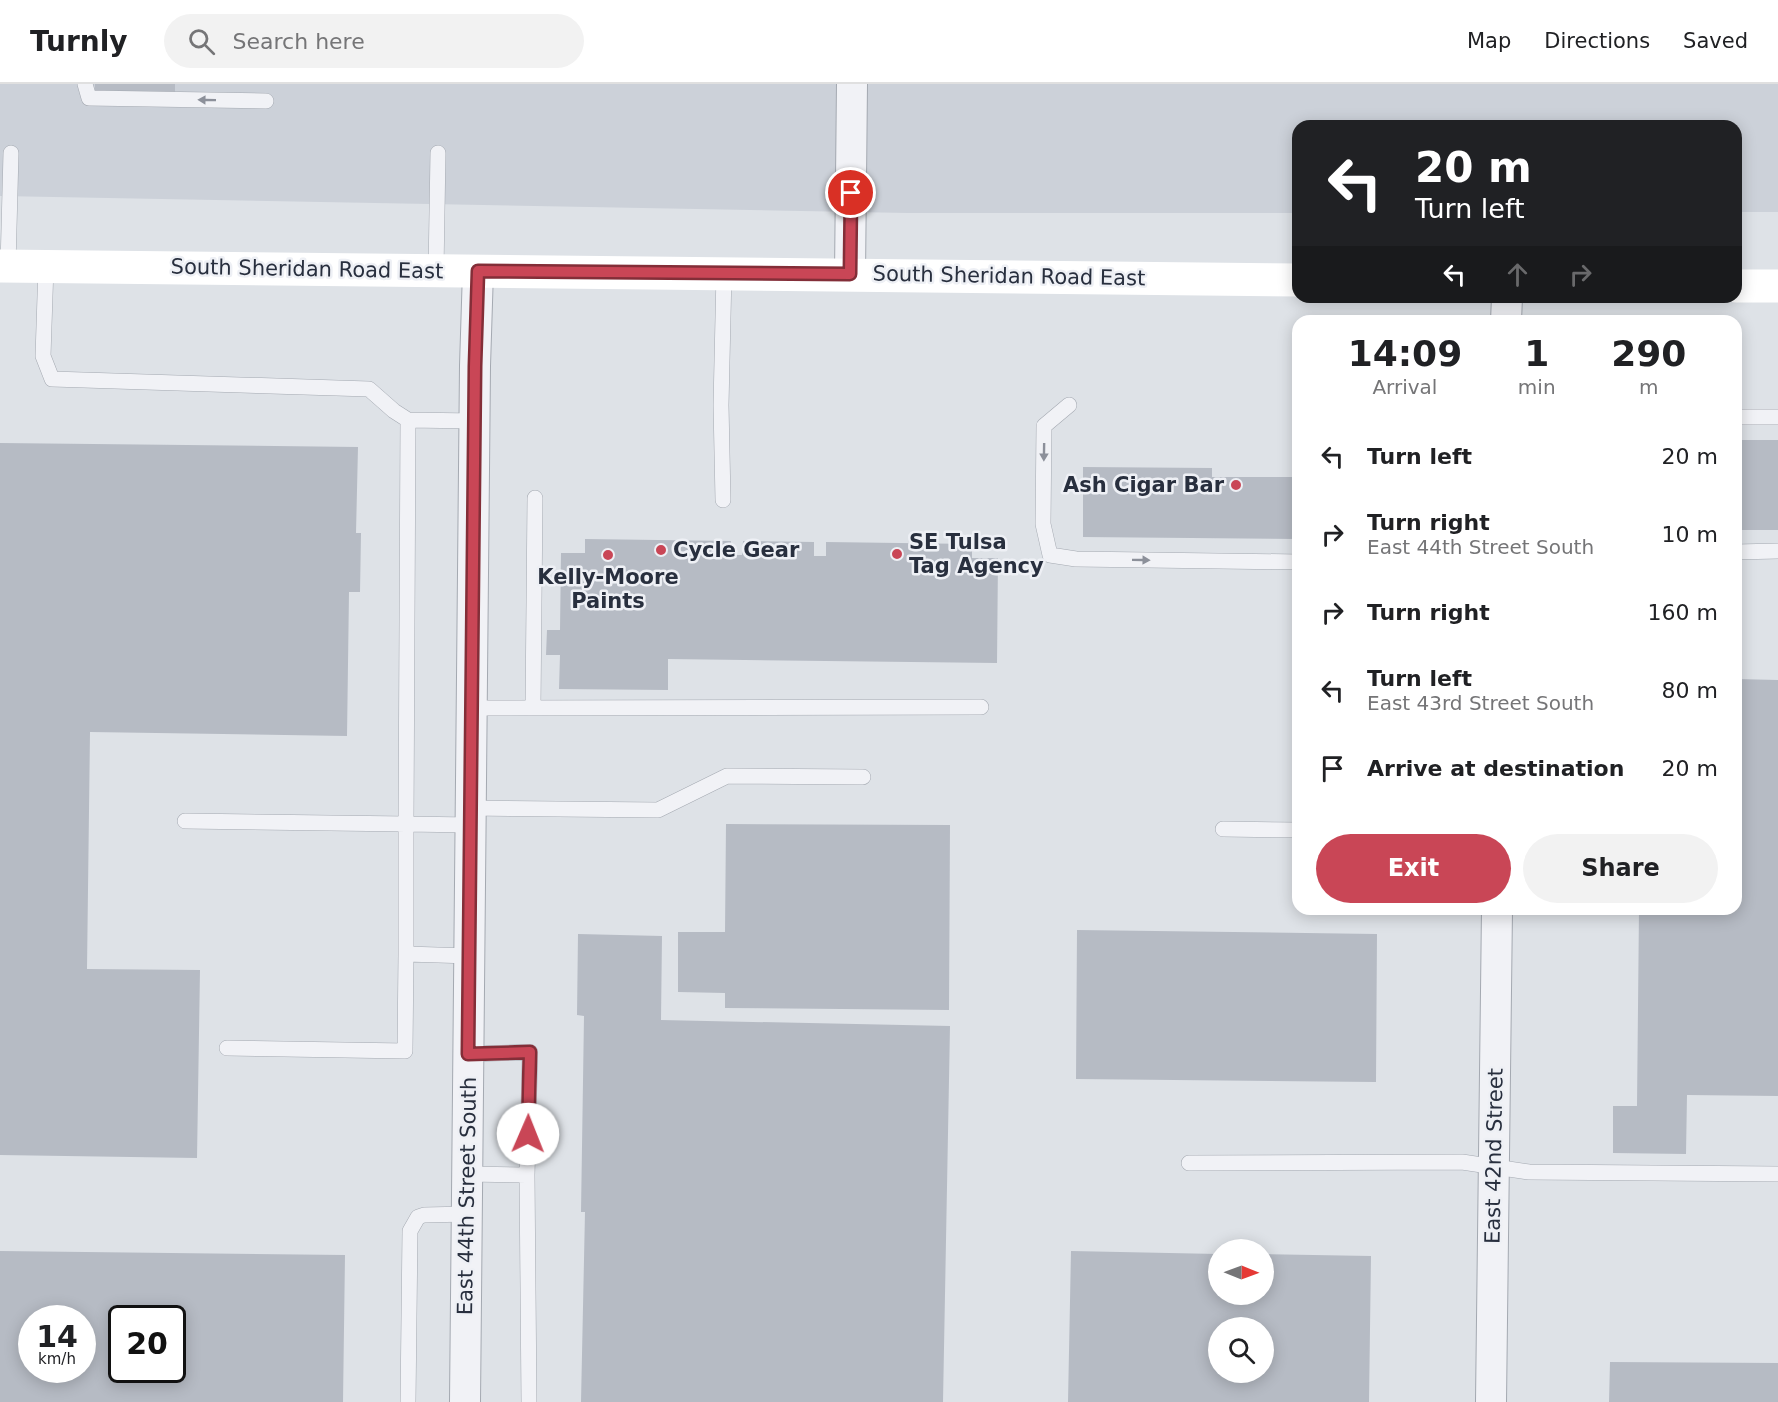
<!DOCTYPE html>
<html lang="en">
<head>
<meta charset="utf-8">
<style>
	:root { --surface:#fff; --page:#f2f2f2; --text:#202124; --muted:#757577; --line:#e0e0e0; --accent:#c94656 }
	body { margin:0; font-family:"DejaVu Sans",sans-serif; background:var(--page); color:var(--text); height:100vh; display:flex; flex-direction:column; font-size:22px; white-space:nowrap }
	* { box-sizing:border-box; margin:0 }
	p { font-size:20px; color:var(--muted) }
	.icon { flex:none; width:33px; height:33px; fill:none; stroke:currentColor; stroke-width:2; stroke-linecap:round; stroke-linejoin:round }
	.map { position:relative; flex:1; overflow:hidden }
	.details { position:absolute; left:1292px; top:231px; width:450px; height:600px; display:flex; flex-direction:column; background:var(--surface); border-radius:18px; box-shadow:0 3px 15px #0003 }
	.details>* { flex:none }
	.top-card { position:absolute; left:1292px; top:36px; width:450px; height:183px; border-radius:18px; box-shadow:0 3px 15px #0003; background:#202124; color:#fff; overflow:hidden }
	.needle { width:39px; rotate:91deg }
	.tools { position:absolute; left:1208px; top:1155px; display:grid; gap:12px }
	.tools a { display:grid; place-items:center; width:66px; height:66px; border-radius:50%; background:var(--surface); box-shadow:0 3px 15px #0003; font-size:30px }
	.speed { position:absolute; left:18px; top:1221px; display:flex; gap:12px; font-size:30px; font-weight:700; text-align:center }
	.speed>* { display:grid; place-content:center; width:78px; height:78px; border-radius:50%; background:var(--surface); box-shadow:0 3px 15px #0003; line-height:1 }
	.speed small { font-size:15px; font-weight:400 }
	.speed .limit { border:3px solid #111; border-radius:9px; background:#fff; color:#111 }
	.pin { position:absolute; display:grid; place-items:center; width:51px; height:51px; color:#fff; margin:-26px; border:3px solid #fff; border-radius:50%; box-shadow:0 2px 6px #0007 }
	.me { position:absolute; width:66px; margin:-33px; rotate:1deg; stroke-linejoin:round; filter:drop-shadow(0 0 4px #0008) }
	.turn { display:flex; align-items:center; gap:21px; height:126px; padding:0 24px; font-size:27px }
	.turn .icon { width:78px; height:78px; stroke-width:2.5 }
	.turn b { display:block; font-size:42px; line-height:51px }
	.lanes { display:flex; align-items:center; height:57px; padding:0 24px; background:#0003; justify-content:center; gap:30px; direction:ltr }
	.lanes .off { opacity:.35 }
	.eta { display:flex; justify-content:space-evenly; align-items:center; height:102px; text-align:center }
	.eta b { font-size:36px; font-weight:700; line-height:42px }
	.cta { display:flex; gap:12px; margin-top:auto; padding:12px 24px }
	.cta a { flex:1; height:69px; border-radius:36px; background:var(--accent); color:#fff; font-size:24px; font-weight:700; line-height:69px; text-align:center }
	.cta a+a { background:var(--page); color:var(--text) }
	ul { padding:0; list-style:none }
	li { display:flex; align-items:center; gap:18px; height:78px; padding:0 24px }
	li div { flex:1 }
	li b { display:block; font-size:22px }
	li em { font-style:normal }
	header { display:flex; align-items:center; gap:36px; box-sizing:border-box; height:84px; padding:0 30px; background:var(--surface); border-bottom:2px solid var(--line) }
	header strong { font-size:28px }
	nav { display:flex; gap:33px; margin-inline-start:auto; font-size:21px }
	.search { width:420px; height:54px; background:var(--page); display:flex; align-items:center; gap:15px; box-sizing:border-box; padding:0 21px; border-radius:33px; color:var(--muted); font-size:22px }
	.map>svg:first-child { display:block }
	.built { fill:#ccd1d9 }
	.building { fill:#b6bbc4; fill-rule:evenodd }
	.lines { fill:none; stroke-linecap:round; stroke-linejoin:round }
	.lane-casing { stroke:#a4a9b1; stroke-width:16 }
	.street-casing { stroke:#a4a9b1; stroke-width:32 }
	.lane { stroke:#f1f2f6; stroke-width:15 }
	.street { stroke:#f1f2f6; stroke-width:30 }
	.secondary { stroke:#fff; stroke-width:33 }
	.oneway { fill:#8c909a }
	.route-casing { stroke:#832e38; stroke-width:15 }
	.route { stroke:#c94656; stroke-width:10 }
	.poi-dot { fill:#c94656; stroke:#eef0f5; stroke-width:2 }
	.labels { text-anchor:middle; dominant-baseline:central; stroke-width:5; stroke-linejoin:round; paint-order:stroke }
	.street-label { font-size:21px; fill:#282f3e; stroke:#eef0f5 }
	.poi-label { font-size:21px; font-weight:bold; fill:#282f3e; stroke:#eef0f5; text-anchor:start }
</style>
</head>
<body>
<header>
<strong>Turnly</strong>
<div class="search"><svg class="icon" aria-label="search" viewBox="0 0 24 24"><circle cx="10" cy="10" r="6"/><path d="M15 15l6 6"/></svg>Search here</div>
<nav><a>Map</a><a>Directions</a><a>Saved</a></nav>
</header>
<div class="map">
<svg width="1778" height="1318" viewBox="0 0 1778 1318">
	<rect width="100%" height="100%" fill="#dee2e7"/>
	<path class="built" d="M0 0H1778V128H1736V42H1298L1297 129H907L0 112Z"/>
	<path class="building" d="M95 0H175V16H95Z
		M1736 356H1778V446H1736Z
		M0 359 358 363 356 449H361L360 508H349L347 652 90 648 87 885 200 886 197 1074 0 1071Z
		M1083 383 1212 384V393H1298V455L1083 453Z
		M585 455 731 457 730 471H742L743 457 814 458V472H826V458L972 460V474H998L997 579 668 575V606L559 605 560 571H546L547 546H560L561 469H585Z
		M1736 595 1778 596V1012L1687 1011 1686 1070 1613 1069V1022H1637L1639 825H1736Z
		M726 740 950 741 949 926 725 924V909L678 908V848H725Z
		M1077 846 1377 850 1376 998 1076 995Z
		M578 850 662 852 661 936 950 942 943 1318H581L585 1128H581L584 932 577 931Z
		M0 1167 345 1171 343 1318H0ZM32 1234H82V1286H32ZM122 1234H172V1286H122Z
		M1071 1167 1218 1170V1210H1263V1170L1371 1172 1369 1318H1068ZM1218 1244H1263V1288H1218Z
		M1610 1278 1778 1279V1318H1609Z"/>
	<g class="lines">
		<defs>
			<path id="lane" d="M85 0 89 14 266 17
				M8 182 11 69
				M46 182 43 272 52 295 369 305 394 327 408 336 475 337
				M436 187 438 69
				M1069 321 1044 342 1043 440 1050 471 1076 475 1298 478
				M1736 333H1778
				M408 336 406 740 470 741
				M723 416 721 321 724 189
				M1736 468 1778 467
				M533 623 535 414
				M471 624 981 623
				M470 724 658 726 727 692 863 693
				M185 737 406 740V870L470 872
				M1223 745 1298 746
				M227 964 405 967 406 870
				M1189 1079 1462 1078 1529 1088 1778 1090
				M468 1090 527 1091 530 968 468 970
				M527 1091 529 1318
				M408 1318 410 1147 418 1133 424 1131 468 1130"/>
			<path id="street" d="M850 190 852 0
				M1506 237 1507 213
				M465 1318 475 282 478 187
				M1491 1318 1497 825"/>
		</defs>
		<use href="#lane" class="lane-casing"/>
		<use href="#street" class="street-casing"/>
		<use href="#lane" class="lane"/>
		<use href="#street" class="street"/>
		<path class="secondary" d="M0 182 1298 196
			M1736 202H1778"/>
	</g>
	<defs><path id="oneway-solid" d="M-6-.8H1V-3.2L6.5 0L1 3.2V.8H-6Z" transform="scale(1.5)"/></defs>
	<g class="oneway">
		<use href="#oneway-solid" transform="translate(207 16) rotate(-179)"/>
		<use href="#oneway-solid" transform="translate(1044 368) rotate(91)"/>
		<use href="#oneway-solid" transform="translate(1141 476) rotate(1)"/>
	</g>
	<g class="lines">
		<defs>
			<path id="route" d="M528 1050 530 968 468 970 475 282 478 187 850 190 851 109"/>
		</defs>
		<use href="#route" class="route-casing"/>
		<use href="#route" class="route"/>
	</g>
	<g class="poi-dot">
		<circle cx="1236" cy="401" r="6"/>
		<circle cx="661" cy="466" r="6"/>
		<circle cx="897" cy="470" r="6"/>
		<circle cx="608" cy="471" r="6"/>
	</g>
	<g class="labels">
		<g class="street-label">
			<text transform="translate(307 185) rotate(1)">South Sheridan Road East</text>
			<text transform="translate(1009 192) rotate(1)">South Sheridan Road East</text>
			<text transform="translate(1494 1072) rotate(-89)">East 42nd Street</text>
			<text transform="translate(467 1112) rotate(-89)">East 44th Street South</text>
		</g>
		<g class="poi-label">
			<text x="1224" y="401" text-anchor="end">Ash Cigar Bar</text>
			<text x="909" y="458">SE Tulsa<tspan x="909" dy="24">Tag Agency</tspan></text>
			<text x="673" y="466">Cycle Gear</text>
			<text x="608" y="493" text-anchor="middle">Kelly-Moore<tspan x="608" dy="24">Paints</tspan></text>
		</g>
	</g>
</svg>
<div class="tools">
<a><svg class="needle" viewBox="-14 -14 28 28"><path d="M0-13l5 13h-10z" fill="#e53935"/><path d="M0 13l5-13h-10z" fill="#757577"/></svg></a>
<a><svg class="icon" aria-label="search" viewBox="0 0 24 24"><circle cx="10" cy="10" r="6"/><path d="M15 15l6 6"/></svg></a>
</div>
<div class="speed"><div>14<small>km/h</small></div><div class="limit">20</div></div>
<div class="pin" style="left:851px;top:109px;background:#d93025"><svg class="icon" aria-label="arrive" viewBox="0 0 24 24"><path d="M6 21V4h12l-3 4 3 4H6"/></svg></div>
<svg class="me" style="left:528px;top:1050px" viewBox="-20 -20 40 40"><circle r="19" fill="#fff"/><path d="M0-13L10 11 0 6-10 11z" fill="#c94656"/></svg>
<div class="top-card">
<div class="turn"><svg class="icon" aria-label="left" viewBox="0 0 24 24"><path d="M17 20v-9H6M10 6l-5 5 5 5"/></svg><div><b>20 m</b>Turn left</div></div>
<div class="lanes"><svg class="icon" aria-label="left" viewBox="0 0 24 24"><path d="M17 20v-9H6M10 6l-5 5 5 5"/></svg><svg class="icon off" aria-label="ahead" viewBox="0 0 24 24"><path d="M12 20V5M6 11l6-6 6 6"/></svg><svg class="icon off" aria-label="right" viewBox="0 0 24 24"><path d="M7 20v-9h11M14 6l5 5-5 5"/></svg></div>
</div>
<section class="details">
<div class="eta">
<div><b>14:09</b><p>Arrival</p></div>
<div><b>1</b><p>min</p></div>
<div><b>290</b><p>m</p></div>
</div>
<ul>
<li><svg class="icon" aria-label="left" viewBox="0 0 24 24"><path d="M17 20v-9H6M10 6l-5 5 5 5"/></svg><div><b>Turn left</b></div><em>20 m</em></li>
<li><svg class="icon" aria-label="right" viewBox="0 0 24 24"><path d="M7 20v-9h11M14 6l5 5-5 5"/></svg><div><b>Turn right</b><p>East 44th Street South</p></div><em>10 m</em></li>
<li><svg class="icon" aria-label="right" viewBox="0 0 24 24"><path d="M7 20v-9h11M14 6l5 5-5 5"/></svg><div><b>Turn right</b></div><em>160 m</em></li>
<li><svg class="icon" aria-label="left" viewBox="0 0 24 24"><path d="M17 20v-9H6M10 6l-5 5 5 5"/></svg><div><b>Turn left</b><p>East 43rd Street South</p></div><em>80 m</em></li>
<li><svg class="icon" aria-label="arrive" viewBox="0 0 24 24"><path d="M6 21V4h12l-3 4 3 4H6"/></svg><div><b>Arrive at destination</b></div><em>20 m</em></li>
</ul>
<div class="cta"><a>Exit</a><a>Share</a></div>
</section>
</div>
</body>
</html>
